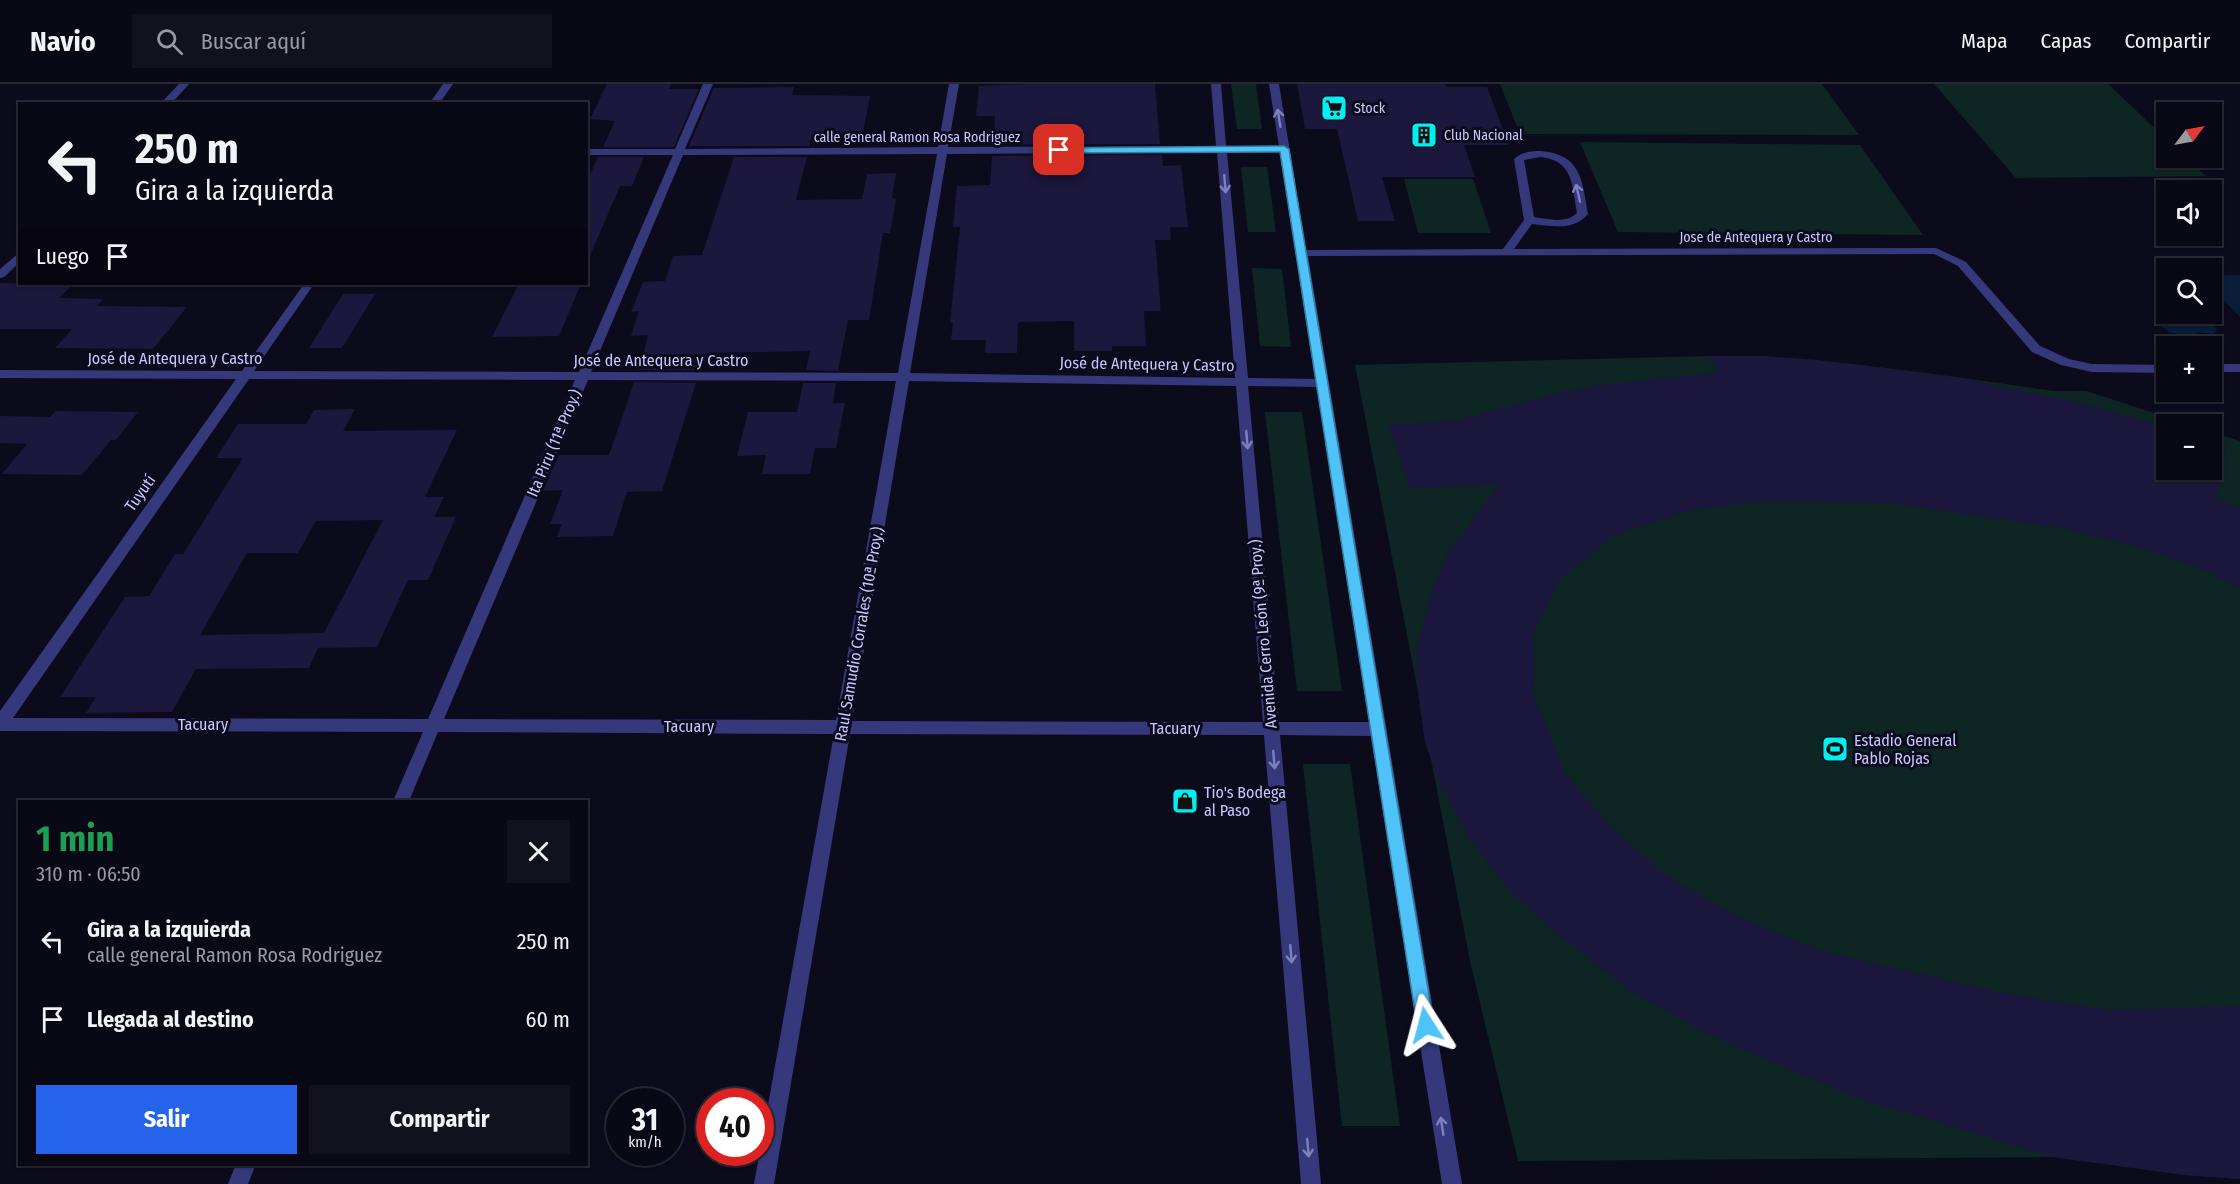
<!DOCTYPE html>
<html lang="es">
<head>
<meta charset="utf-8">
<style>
	:root { --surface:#090815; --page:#12111e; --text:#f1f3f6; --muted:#999aa0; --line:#292934; --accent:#2563eb }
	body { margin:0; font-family:"Fira Sans Condensed",sans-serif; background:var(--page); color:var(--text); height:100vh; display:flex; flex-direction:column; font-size:22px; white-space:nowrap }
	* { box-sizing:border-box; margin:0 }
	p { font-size:20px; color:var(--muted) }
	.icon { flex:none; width:33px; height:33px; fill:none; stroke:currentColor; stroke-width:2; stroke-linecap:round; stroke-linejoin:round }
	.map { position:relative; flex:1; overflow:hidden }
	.sheet { position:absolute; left:18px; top:716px; width:570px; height:366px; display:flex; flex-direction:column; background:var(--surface); border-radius:0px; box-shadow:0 2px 4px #0004,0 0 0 2px var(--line) }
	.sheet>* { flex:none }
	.hud { position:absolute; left:18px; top:18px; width:570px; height:183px; border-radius:0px; box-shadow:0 2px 4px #0004,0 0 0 2px var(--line); background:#090815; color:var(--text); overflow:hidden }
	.needle { width:39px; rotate:58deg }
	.controls { position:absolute; left:2156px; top:18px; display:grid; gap:12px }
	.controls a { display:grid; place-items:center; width:66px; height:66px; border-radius:0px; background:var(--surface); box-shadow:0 2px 4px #0004,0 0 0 2px var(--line); font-size:30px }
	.speed { position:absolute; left:606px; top:1004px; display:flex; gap:12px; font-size:30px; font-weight:700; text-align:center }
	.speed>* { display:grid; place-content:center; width:78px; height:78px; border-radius:50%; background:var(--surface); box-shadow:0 2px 4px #0004,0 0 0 2px var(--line); line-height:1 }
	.speed small { font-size:15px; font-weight:400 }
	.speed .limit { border:9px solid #d22; background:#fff; color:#111 }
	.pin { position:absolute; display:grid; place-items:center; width:51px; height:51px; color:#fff; margin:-26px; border-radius:12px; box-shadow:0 3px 9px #0006 }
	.me { position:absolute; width:66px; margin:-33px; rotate:351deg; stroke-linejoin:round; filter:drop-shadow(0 0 4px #0008) }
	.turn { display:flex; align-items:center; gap:21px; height:126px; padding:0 18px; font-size:27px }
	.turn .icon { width:78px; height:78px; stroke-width:2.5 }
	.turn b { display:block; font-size:42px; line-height:51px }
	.then { display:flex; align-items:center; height:57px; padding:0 18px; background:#0003; gap:12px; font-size:22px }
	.round { display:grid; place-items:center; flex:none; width:63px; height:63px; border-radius:0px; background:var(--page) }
	.head { display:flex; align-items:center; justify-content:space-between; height:102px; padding:0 18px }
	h1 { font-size:36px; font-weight:700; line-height:45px; color:#1e9e55 }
	.primary-button { display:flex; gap:12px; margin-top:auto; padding:12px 18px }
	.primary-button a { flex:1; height:69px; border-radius:0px; background:var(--accent); color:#fff; font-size:24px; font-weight:700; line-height:69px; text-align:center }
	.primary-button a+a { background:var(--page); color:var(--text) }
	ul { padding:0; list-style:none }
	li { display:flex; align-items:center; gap:18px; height:78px; padding:0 18px }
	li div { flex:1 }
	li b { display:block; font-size:22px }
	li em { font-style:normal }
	header { display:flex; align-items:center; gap:36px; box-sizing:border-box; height:84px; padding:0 30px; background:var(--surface); border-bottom:2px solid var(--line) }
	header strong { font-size:28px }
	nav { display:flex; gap:33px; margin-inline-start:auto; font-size:21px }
	.search { width:420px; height:54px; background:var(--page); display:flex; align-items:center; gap:15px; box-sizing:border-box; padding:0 21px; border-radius:0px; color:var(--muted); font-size:22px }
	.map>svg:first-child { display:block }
	.green { fill:#0e2623 }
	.water { fill:#081e38 }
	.building { fill:#1b173d; fill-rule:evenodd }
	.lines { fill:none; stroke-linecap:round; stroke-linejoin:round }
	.minor { fill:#35397b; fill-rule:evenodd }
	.oneway { stroke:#7e80bd }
	.route { fill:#4fc3f7; stroke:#337fa1; stroke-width:1.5 }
	.labels { text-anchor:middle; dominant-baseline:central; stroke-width:6; stroke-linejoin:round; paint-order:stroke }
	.far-poi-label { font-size:14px; fill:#c7c6ff; stroke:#0c0b1c; text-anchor:start }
	.far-street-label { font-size:14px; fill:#c7c6ff; stroke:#0c0b1c }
	.street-label { font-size:16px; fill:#c7c6ff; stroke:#0c0b1c }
	.poi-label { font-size:16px; fill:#c7c6ff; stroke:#0c0b1c; text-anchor:start }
</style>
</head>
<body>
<header>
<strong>Navio</strong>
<div class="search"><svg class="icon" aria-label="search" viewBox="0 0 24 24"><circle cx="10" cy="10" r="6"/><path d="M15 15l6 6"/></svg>Buscar aquí</div>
<nav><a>Mapa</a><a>Capas</a><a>Compartir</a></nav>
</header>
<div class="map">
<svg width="2240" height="1100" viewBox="0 0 2240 1100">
	<rect width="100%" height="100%" fill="#0c0b1c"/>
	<path class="green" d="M1231 0H1256L1262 45H1237Z
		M1500 0H1822L1859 51 1520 50Z
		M1934 0H2108L2166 55V74H2186L2206 92 2016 94Z
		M1580 58 1860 61 1923 151 1618 148Z
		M1241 83H1267L1276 148H1248Z
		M1404 95H1473L1491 149H1418Z
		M1252 184 1282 185 1291 263 1260 262Z
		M1709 272C1825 272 1939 291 2054 307H2086L2188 340H2166V386H2211V348L2240 357V1095L2185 1091 2053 1073 1518 1077 1470 877 1355 281Z
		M1265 328H1302L1342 607H1297Z
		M1303 680H1350L1400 1042H1342Z"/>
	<path class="water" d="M2211 191H2240V233L2211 203Z
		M2166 233C2173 234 2179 238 2186 239 2197 240 2208 228 2217 246L2213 250 2198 248 2193 252 2187 253 2170 248 2161 242 2162 236Z"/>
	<path class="building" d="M607 0H671L669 5H699L674 63H603L615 37 590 35Z
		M1025 0H1155L1160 60 993 61 995 32H976L979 2Z
		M1297 0H1445L1446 3H1487L1509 61H1464L1475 93H1382L1395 137H1358L1337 45H1305Z
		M794 3 792 11 870 12 862 54 811 55 809 62H689L714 4Z
		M1162 71 1163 82 1181 81 1188 143H1170L1171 156H1155L1161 227H1144L1146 262H1112V267H1074V237L1018 238 1017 269H985L986 256H951L953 239H950L960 143H953L957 102 990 101 992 72Z
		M598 73H644L632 102H620L586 181V100Z
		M734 73H807L796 116 862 115 867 90 896 89 892 114 896 115 890 149H883L869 236H848L838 287 806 286 810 267 705 269 700 286H639L648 251 631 252 639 227 631 228 643 198 665 197 673 172 702 171Z
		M0 199 73 200 59 214 103 215 97 222 187 223 153 265 55 264 72 245H0Z
		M519 200H581L559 252 492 253Z
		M343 210H375L342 264H309Z
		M1709 272H1764L1818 276 1959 294 2084 320 2166 343V386H2211V357L2226 362 2217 415 2240 424V505L2209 488 2139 463 2060 444 1889 419 1767 417 1692 426 1614 451 1559 497 1533 550 1534 610 1564 688 1612 745 1669 793 1733 830 1818 866 2003 909 2112 926 2240 922V1095L2185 1091 2053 1073 1854 1013 1710 951 1633 909 1558 851 1510 807 1470 756 1439 698 1425 658 1418 610 1417 567 1431 508 1447 470 1499 400 1409 404 1389 340 1459 336 1561 308 1617 299 1718 288Z
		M634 298 696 299 662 407 627 408 613 452 557 453 562 440H550L563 406 543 407 559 371H609Z
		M803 299H836L833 319H845L836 364H815L810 390H762L766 371 737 372 748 328H797Z
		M355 325 343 347 457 346 425 413H444L434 433H456L428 496H408L377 563 318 564 309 584 196 585 172 628 86 629 96 613H60L125 513 149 512 175 470H183L243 374H216L238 340H306L314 326ZM383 436 324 549 200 551 247 469H298L316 437Z
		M55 327 138 328 116 356H111L82 391 2 390 27 360 0 359V332L50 333Z"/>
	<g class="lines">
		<path class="minor" d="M179 0H189L171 20H160Z
			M443 0H453L439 20H429Z
			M703 0H713L685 65 938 63 949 0H959L948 63 1216 62 1211 0H1221L1226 62H1279L1269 0H1279L1306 166 1503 165 1524 136 1514 75C1521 68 1531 67 1540 67 1582 70 1582 97 1588 130 1574 147 1552 142 1532 140L1514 165 1936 164 1966 178 2040 262 2069 275 2092 280 2166 281V289L2092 288 2061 281 2032 268 1958 182 1934 170 1308 172 1462 1100H1442L1371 652 1280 651 1321 1100H1301L1264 651 850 650 774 1100H754L834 650 438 648 409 717H393L423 648 0 647V627L236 295 0 294V286L242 287 304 200H314L254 287 579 288 673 71H586V65H675ZM1217 68 1235 294 910 289 947 70ZM1227 68H1280L1315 295 1248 294ZM937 70 898 289 591 288 683 71ZM1540 73C1574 76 1572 102 1577 129 1566 140 1548 135 1534 133L1524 76ZM249 295 575 296 428 635 13 634ZM588 296 896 297 836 636 444 635ZM909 297 1236 302 1263 638 852 637ZM1248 302 1317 303 1369 638H1279Z
			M20 168V178L4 193 0 194V185Z
			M2211 280H2240V288H2211Z
			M236 1080H256L248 1100H228Z"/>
	</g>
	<defs><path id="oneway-shaft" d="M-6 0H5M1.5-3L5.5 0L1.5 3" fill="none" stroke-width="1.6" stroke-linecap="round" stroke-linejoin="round" transform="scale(1.5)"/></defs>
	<g class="oneway">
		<use href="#oneway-shaft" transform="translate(1279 34) rotate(-99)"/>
		<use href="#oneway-shaft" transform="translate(1225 100) rotate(85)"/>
		<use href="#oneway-shaft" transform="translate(1578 109) rotate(-103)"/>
		<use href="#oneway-shaft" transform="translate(1247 356) rotate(85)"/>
		<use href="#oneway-shaft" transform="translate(1274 676) rotate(85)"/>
		<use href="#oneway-shaft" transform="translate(1291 870) rotate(85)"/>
		<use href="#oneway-shaft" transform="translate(1442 1042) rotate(-99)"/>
		<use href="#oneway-shaft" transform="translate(1308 1064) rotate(85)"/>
	</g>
	<path class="route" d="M1284 62 1289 65 1434 941 1432 947 1426 949 1420 947 1417 941 1280 68 1059 69 1054 66 1059 64Z"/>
	<defs>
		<symbol id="supermarket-square" viewBox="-11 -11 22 22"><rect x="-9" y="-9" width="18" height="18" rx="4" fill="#00f0f1" stroke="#0c0b1c"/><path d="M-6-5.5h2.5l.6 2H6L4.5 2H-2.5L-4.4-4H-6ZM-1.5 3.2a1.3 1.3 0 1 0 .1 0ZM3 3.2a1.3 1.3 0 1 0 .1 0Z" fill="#111"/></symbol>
		<symbol id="building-square" viewBox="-11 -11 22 22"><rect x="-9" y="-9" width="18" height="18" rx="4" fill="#00f0f1" stroke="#0c0b1c"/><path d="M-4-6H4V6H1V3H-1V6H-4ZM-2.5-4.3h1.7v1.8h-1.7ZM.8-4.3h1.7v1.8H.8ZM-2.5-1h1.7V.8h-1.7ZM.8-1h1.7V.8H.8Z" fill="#111"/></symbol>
		<symbol id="stadium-square" viewBox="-11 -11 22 22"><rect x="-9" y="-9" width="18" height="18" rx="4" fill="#00f0f1" stroke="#0c0b1c"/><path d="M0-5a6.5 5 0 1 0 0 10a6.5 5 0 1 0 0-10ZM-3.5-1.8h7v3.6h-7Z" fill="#111"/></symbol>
		<symbol id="shop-square" viewBox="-11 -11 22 22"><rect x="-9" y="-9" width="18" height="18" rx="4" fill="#00f0f1" stroke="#0c0b1c"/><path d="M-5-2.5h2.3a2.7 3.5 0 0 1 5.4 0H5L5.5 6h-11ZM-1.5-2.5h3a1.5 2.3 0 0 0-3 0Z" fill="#111"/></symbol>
	</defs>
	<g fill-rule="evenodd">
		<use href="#supermarket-square" x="1319" y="9" width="30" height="30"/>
		<use href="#building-square" x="1409" y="36" width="30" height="30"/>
		<use href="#stadium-square" x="1820" y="650" width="30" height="30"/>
		<use href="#shop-square" x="1170" y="702" width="30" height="30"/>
	</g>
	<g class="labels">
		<g class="far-poi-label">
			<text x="1354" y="24">Stock</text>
			<text x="1444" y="51">Club Nacional</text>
		</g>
		<g class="far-street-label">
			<text x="917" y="53">calle general Ramon Rosa Rodriguez</text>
			<text x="1756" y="153">Jose de Antequera y Castro</text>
		</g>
		<g class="street-label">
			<text x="175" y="274">José de Antequera y Castro</text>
			<text x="661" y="276">José de Antequera y Castro</text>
			<text transform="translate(1147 280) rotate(1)">José de Antequera y Castro</text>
			<text transform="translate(554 359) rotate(-67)">Ita Piru (11ª Proy.)</text>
			<text transform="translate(140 409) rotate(-55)">Tuyutí</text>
			<text transform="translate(859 550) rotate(-80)">Raul Samudio Corrales (10ª Proy.)</text>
			<text transform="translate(1263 550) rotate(-95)">Avenida Cerro León (9ª Proy.)</text>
			<text x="203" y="640">Tacuary</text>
			<text x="689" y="642">Tacuary</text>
			<text x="1175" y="644">Tacuary</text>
		</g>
		<g class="poi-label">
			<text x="1854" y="656">Estadio General<tspan x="1854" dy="18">Pablo Rojas</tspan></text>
			<text x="1204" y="708">Tio's Bodega<tspan x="1204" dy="18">al Paso</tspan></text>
		</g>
	</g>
</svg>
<div class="controls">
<a><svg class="needle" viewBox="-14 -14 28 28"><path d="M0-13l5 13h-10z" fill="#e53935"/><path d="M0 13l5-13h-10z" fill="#999aa0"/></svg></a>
<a><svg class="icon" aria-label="sound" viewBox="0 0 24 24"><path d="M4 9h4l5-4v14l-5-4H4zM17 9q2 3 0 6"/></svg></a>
<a><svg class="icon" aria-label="search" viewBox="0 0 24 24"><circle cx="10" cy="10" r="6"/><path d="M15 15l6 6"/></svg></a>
<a>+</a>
<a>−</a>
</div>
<div class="speed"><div>31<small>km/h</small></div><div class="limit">40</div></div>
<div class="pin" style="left:1059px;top:66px;background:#d93025"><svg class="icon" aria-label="arrive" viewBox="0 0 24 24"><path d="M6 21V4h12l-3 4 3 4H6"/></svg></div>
<svg class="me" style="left:1426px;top:941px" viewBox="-20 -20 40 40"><path d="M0-17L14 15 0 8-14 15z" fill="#4fc3f7" stroke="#fff" stroke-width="4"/></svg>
<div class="hud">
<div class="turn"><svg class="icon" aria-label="left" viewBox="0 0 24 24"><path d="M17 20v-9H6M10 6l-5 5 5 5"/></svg><div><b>250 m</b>Gira a la izquierda</div></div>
<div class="then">Luego<svg class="icon" aria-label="arrive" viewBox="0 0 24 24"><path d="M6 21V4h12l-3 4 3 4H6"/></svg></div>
</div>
<section class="sheet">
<div class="head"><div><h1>1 min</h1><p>310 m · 06:50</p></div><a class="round"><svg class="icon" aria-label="close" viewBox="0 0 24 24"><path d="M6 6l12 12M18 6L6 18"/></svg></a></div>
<ul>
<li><svg class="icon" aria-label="left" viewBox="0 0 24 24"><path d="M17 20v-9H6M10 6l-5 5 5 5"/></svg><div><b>Gira a la izquierda</b><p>calle general Ramon Rosa Rodriguez</p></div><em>250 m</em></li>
<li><svg class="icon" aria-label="arrive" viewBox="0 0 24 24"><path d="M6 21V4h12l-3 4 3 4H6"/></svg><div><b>Llegada al destino</b></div><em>60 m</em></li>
</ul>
<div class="primary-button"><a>Salir</a><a>Compartir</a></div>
</section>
</div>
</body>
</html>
